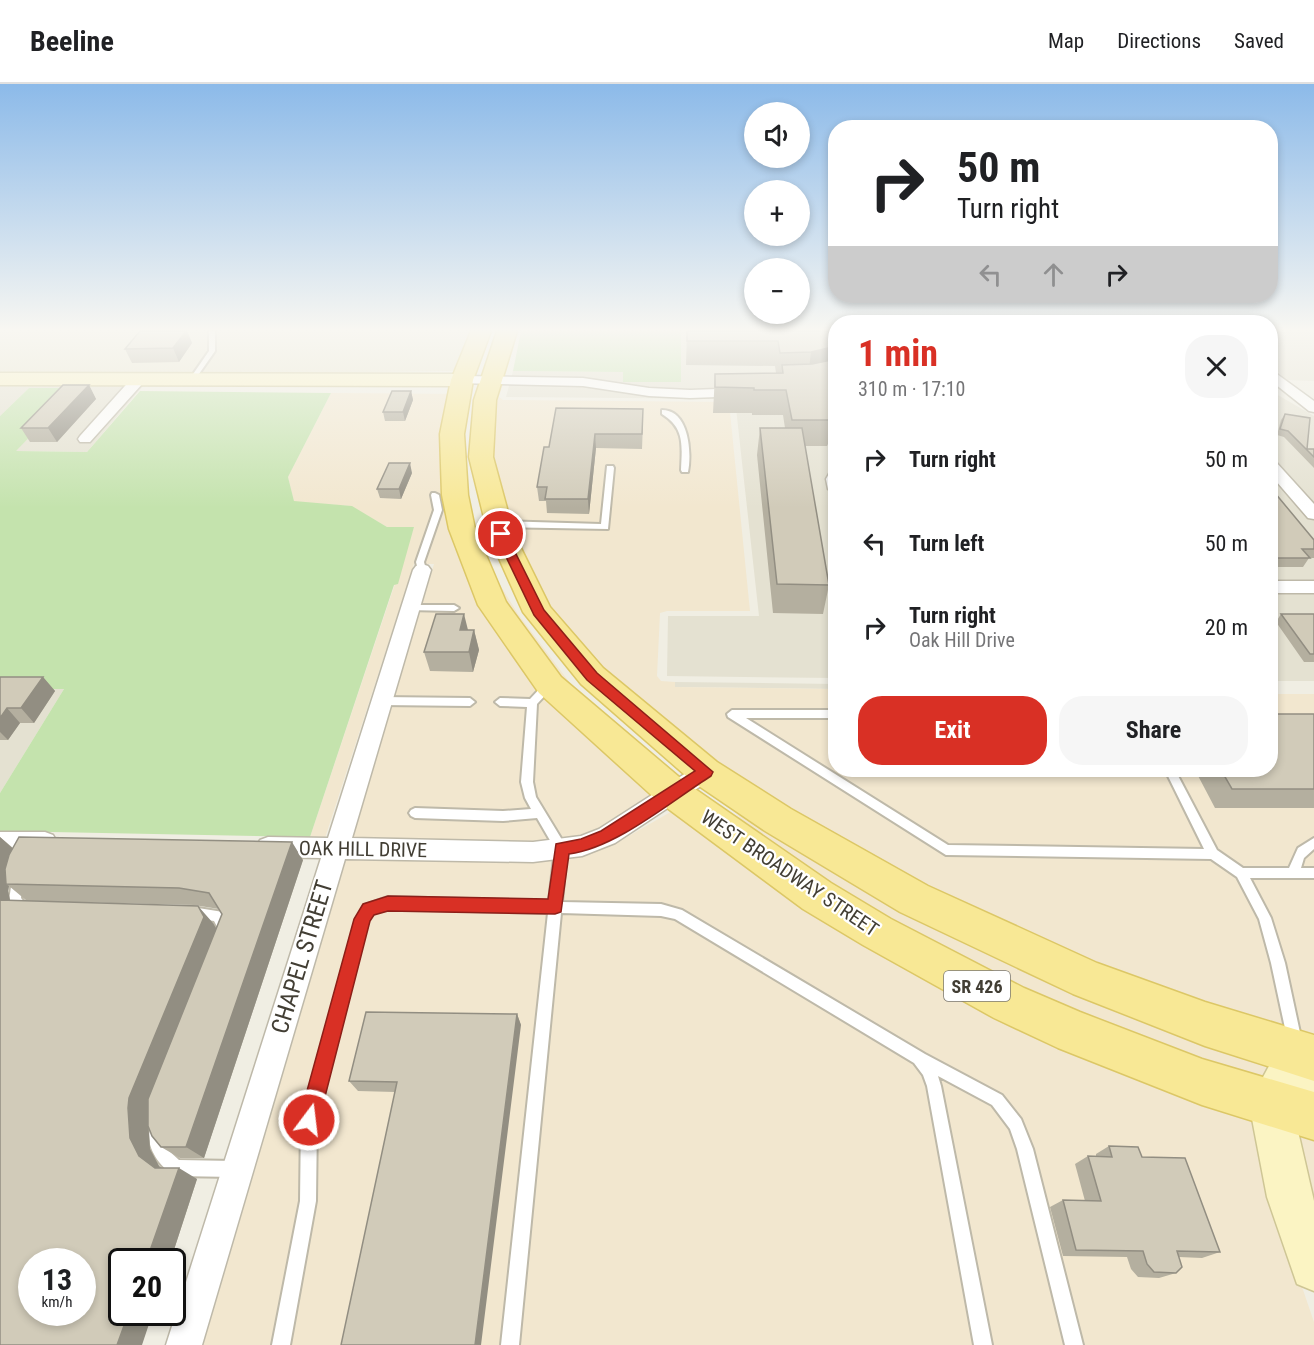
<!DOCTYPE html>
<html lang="en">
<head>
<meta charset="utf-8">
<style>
	:root { --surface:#fff; --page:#f6f6f6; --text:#202124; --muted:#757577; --line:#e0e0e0; --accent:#d93025 }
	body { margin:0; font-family:"Roboto Condensed",sans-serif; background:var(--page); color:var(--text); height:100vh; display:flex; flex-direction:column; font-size:22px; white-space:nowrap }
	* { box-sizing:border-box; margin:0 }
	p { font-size:20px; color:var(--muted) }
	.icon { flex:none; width:33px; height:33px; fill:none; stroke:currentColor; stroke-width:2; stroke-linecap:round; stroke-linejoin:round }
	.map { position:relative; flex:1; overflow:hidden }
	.drawer { position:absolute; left:828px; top:231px; width:450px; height:462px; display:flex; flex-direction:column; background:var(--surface); border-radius:24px; box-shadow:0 3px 9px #0003 }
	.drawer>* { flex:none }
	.hud { position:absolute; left:828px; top:36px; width:450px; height:183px; border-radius:24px; box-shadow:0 3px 9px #0003; background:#fff; color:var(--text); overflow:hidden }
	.buttons { position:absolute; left:744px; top:18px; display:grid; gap:12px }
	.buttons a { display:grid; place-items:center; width:66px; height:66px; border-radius:50%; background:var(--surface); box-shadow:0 3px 9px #0003; font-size:30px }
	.speed { position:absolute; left:18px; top:1164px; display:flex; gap:12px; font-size:30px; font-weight:700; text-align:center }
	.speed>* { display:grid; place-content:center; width:78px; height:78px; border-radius:50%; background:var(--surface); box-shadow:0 3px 9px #0003; line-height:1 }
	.speed small { font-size:15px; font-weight:400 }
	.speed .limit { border:3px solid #111; border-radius:9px; background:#fff; color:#111 }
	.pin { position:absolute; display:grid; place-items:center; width:51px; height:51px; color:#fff; margin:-26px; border:3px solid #fff; border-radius:50%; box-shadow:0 2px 6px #0007 }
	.me { position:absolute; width:66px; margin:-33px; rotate:15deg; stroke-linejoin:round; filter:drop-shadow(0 0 4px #0008) }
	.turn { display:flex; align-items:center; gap:21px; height:126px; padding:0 30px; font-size:27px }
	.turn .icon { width:78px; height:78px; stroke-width:2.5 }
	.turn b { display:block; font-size:42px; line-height:51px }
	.lanes { display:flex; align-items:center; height:57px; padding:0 30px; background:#0003; justify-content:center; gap:30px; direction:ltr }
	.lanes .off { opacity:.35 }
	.round { display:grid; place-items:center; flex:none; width:63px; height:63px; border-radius:24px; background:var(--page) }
	.headline { display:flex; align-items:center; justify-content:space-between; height:102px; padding:0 30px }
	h1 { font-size:36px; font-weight:700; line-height:45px; color:var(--accent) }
	.action { display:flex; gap:12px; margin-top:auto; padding:12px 30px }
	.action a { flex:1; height:69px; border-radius:24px; background:var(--accent); color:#fff; font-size:24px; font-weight:700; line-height:69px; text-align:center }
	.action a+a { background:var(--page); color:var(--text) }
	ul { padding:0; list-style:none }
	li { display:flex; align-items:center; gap:18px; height:84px; padding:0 30px }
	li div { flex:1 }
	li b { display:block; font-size:22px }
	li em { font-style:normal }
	header { display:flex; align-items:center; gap:36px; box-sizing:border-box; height:84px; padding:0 30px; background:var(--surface); border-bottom:2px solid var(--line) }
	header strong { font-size:28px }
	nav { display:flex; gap:33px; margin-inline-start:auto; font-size:21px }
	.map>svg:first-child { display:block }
	.residential { fill:#e4e1d1 }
	.commercial { fill:#f2e7cf }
	.education { fill:#e9e5ce }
	.green { fill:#c4e3ad }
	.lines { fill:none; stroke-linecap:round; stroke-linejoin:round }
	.lane-casing { stroke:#beb9a9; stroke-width:4 }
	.street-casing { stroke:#beb9a9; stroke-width:3 }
	.secondary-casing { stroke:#cec695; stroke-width:3 }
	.primary-casing { stroke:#dcc766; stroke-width:3 }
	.lane { fill:#fff; fill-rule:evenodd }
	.street { fill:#fff; fill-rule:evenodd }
	.secondary { fill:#fbf4c3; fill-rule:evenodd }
	.primary { fill:#f8e895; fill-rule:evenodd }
	.wall { fill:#b4af9f; fill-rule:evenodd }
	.shaded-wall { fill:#928e82 }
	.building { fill:#d1cbb9; stroke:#928e82; stroke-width:1.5; fill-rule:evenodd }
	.route { fill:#d93025; stroke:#8d1f18; stroke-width:1.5 }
	.labels { text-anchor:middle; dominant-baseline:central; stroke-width:4.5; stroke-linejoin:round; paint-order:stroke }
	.shield { fill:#fff; stroke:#7b7871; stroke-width:1.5 }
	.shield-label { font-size:18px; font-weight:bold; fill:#423e34 }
	.street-label { font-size:20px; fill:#423e34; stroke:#fff }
	.near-street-label { font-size:24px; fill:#423e34; stroke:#fff }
</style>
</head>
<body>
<header>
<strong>Beeline</strong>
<nav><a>Map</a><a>Directions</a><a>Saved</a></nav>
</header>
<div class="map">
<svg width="1314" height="1261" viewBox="0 0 1314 1261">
	<rect width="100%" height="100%" fill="#f0eee3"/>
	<path class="residential" d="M681 247H835V594L667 592 668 532H759L735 315 506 313 513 287 624 288V298H681Z
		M1271 247H1314V297L1286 296 1271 281Z
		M0 300 144 301 87 368 15 367 77 305 29 304 0 332Z
		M1271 307 1314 332V597H1271Z
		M675 598 836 600 835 605 675 603Z
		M0 605H64L0 709Z"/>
	<path class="commercial" d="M489 299 503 300 499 313 503 316 729 318 750 527H667L660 529 657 592 661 597 675 598V603L835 605 836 686H1270L1271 610H1314V961L996 843 785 729 591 592 494 441Z
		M331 309 470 310 463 350 466 412 475 444 497 496 518 530 570 599 618 649 677 700 600 744 578 752 533 758 352 754 434 480H414L325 754 310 753 414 443H387L351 422 294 418 288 393Z
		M693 715 752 781 1254 1029 1271 1112 1314 1238V1261H203L346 775 531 779 583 772 615 760Z
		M736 730 771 744 1272 976 1257 1001 1014 908 771 767Z
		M1292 1040 1314 1047V1132Z"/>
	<path class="education" d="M0 247H469L455 287 222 290 0 289Z"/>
	<path class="green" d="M521 247H681V298H623V288L513 287Z
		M29 304H77L16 367 87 368 140 307 331 309 288 393 294 417 352 422 387 443H414L398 500 394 501 310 753 0 747V709L64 605H0V332Z"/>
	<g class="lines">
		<defs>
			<path id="lane" d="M209 247H215V267L194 297H190L189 296 209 267Z
				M662 326C689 326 692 369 688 388H682L681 386C682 362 685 344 662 330Z
				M607 382H613L614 384 608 445 498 443 494 440 498 437 601 440Z
				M432 409H435L439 411 442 426 424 478 426 486 422 489 418 486 416 478 434 426 431 411Z
				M410 521H454L459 524 454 527 407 526 405 524Z
				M549 598 554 602 537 620 533 698 536 713 567 764 562 818 661 820 682 826 925 970 1002 1011 1021 1035 1033 1065 1083 1261H1065L1017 1065 1010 1045 992 1021 938 992 941 1002 992 1261H974L927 1002 923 991 914 979 675 835 661 832 561 829 519 1261H501L548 829 388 825 373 829 368 837 317 1036 316 1117 290 1261H272L300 1117 301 1036 356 835 365 821 388 813 549 817 555 765 537 734 503 737 415 734 411 732 409 729 411 726 415 724 503 727 531 725 525 714 521 698 527 623 500 622 495 618 500 614 530 615 545 599Z
				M381 613 470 614 475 618 470 622 381 621 376 617Z
				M732 626H836V634H746L948 761 1204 765 1165 686H1175L1217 766 1243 784H1289L1298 764 1314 754V765L1304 774 1301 784H1314V794H1250L1271 834 1285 879 1302 958 1300 963 1295 965 1290 963 1288 958 1271 879 1259 835 1237 793 1211 775 946 771 728 633 727 630Z
				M17 789 21 790 23 794 21 814 30 825 28 829 24 831 20 829 9 816 13 790Z
				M192 823 223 828 233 848 232 852 227 854 222 852 214 837 188 833 186 829 188 825Z
				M156 1040 161 1043 168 1066 179 1076 234 1077 240 1079 242 1085 240 1091 234 1093 176 1092C160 1085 143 1060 151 1043Z"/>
			<path id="street" d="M1270 285 1314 317V328L1309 327 1270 296Z
				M138 292 143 293 145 296 143 299 90 358H80L78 355 80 352 133 293Z
				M462 292 583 294 649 304 690 306 717 305 742 299 749 303 747 306 717 313 690 314 649 312 583 302 457 299 455 296 457 293Z
				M1270 375 1275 377 1314 420V435L1308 434 1270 390Z
				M836 386V410L828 405 826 395 830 388Z
				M422 480 428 482 431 486 352 754 533 758 581 752 599 745 697 682 705 679 713 682 716 688 713 694 615 759 582 772 533 778 345 775 202 1261H166L321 774 268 773 260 770 256 763 260 756 268 753 328 754 413 486 416 482Z
				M1270 497H1314V509H1270Z
				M0 748H45L53 751 57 758 53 765 45 768H0Z"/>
			<path id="secondary" d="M0 289 462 290 469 292 472 296 469 300 462 302 0 301Z
				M1297 950 1311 956 1314 960V1019L1298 1010 1292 1021 1314 1117V1207L1297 1200 1267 1113 1249 1019 1283 956Z"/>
			<path id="primary" d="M471 247H491L473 296 464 350 468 411 475 445 506 518 561 593 685 698 831 799 891 835 1024 904 1080 928 1202 975 1314 1008V1056L1202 1021 1058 964 994 934 863 861 803 825 659 718 539 609 478 521 449 445 442 411 440 350 451 296Z
				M497 247H517L496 316 493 373 514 450 550 523 603 584 717 678 791 725 928 802 1097 879 1205 918 1314 951V997L1205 962 1073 910 900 828 765 747 693 698 581 600 523 528 488 450 469 373 474 316Z"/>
		</defs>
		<use href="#lane" class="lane-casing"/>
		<use href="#street" class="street-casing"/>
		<use href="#secondary" class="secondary-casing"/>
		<use href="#primary" class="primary-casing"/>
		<use href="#lane" class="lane"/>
		<use href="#street" class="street"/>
		<use href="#secondary" class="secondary"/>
		<use href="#primary" class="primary"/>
	</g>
	<path class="wall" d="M140 247H187L192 259 179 278 132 279 125 265Z
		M687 247H836V359L828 360 827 362H805L829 501 823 530 773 529 757 371 760 344H785L783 331H752V329H713L715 290 776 289 775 282 686 281Z
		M89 301 96 315 57 358H30L21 344Z
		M411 307 413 316 405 337H385L383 328Z
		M556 324 643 339 642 365 596 364 589 430 547 429 546 417H539L537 403 549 363Z
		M1285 330 1307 365H1314V384L1284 353 1277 351 1281 336Z
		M412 389 401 415 380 414 377 405Z
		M1270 403 1314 456V474H1309L1303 483H1270Z
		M1281 530H1314V578H1304L1276 538Z
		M468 546H474L479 566 473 588 430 587 424 568Z
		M0 593H43L55 607 34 639H20L8 656H0Z
		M1314 630V724H1215L1195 686H1270Z
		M0 753 13 764 303 776 204 1074H180L161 1063 149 1045 150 1065 159 1082 161 1084 197 1095 170 1178H122L0 1261ZM9 802 27 817 194 821 219 825 222 830 216 845 213 839 10 816 8 807Z
		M517 930 521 941 395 1008 358 1007 349 997Z
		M1109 1062 1142 1073 1220 1168 1202 1174 1179 1173 1176 1189 1159 1194 1138 1193 1131 1185 1127 1173 1063 1172 1050 1123 1063 1116 1085 1117 1075 1080 1088 1072H1096V1070Z"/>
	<path class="shaded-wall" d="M186 247H187L192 259 179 278 173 264Z
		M832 263 828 288 808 293 811 268Z
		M89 301 96 315 57 358 48 344Z
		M411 307 413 316 405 337 403 328Z
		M595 350 596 364 589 430 588 415Z
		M410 379 412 389 401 415 399 405Z
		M464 530 469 550 460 546Z
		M474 546 479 566 473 588 469 568Z
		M43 593 55 607 34 639 21 624Z
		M7 624 20 639 8 656 0 648V634Z
		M0 753 20 771 6 800 9 802 8 807 12 825 0 817Z
		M292 758 303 776 204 1074 186 1063Z
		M198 822 213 839 219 849 148 1036 150 1065 159 1082 175 1094 155 1084 139 1072 130 1054 128 1024 129 1014Z
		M517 930 521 941 481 1261H475Z
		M179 1084 197 1095 170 1178H146Z
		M129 1228H153L142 1261H117Z"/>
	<path class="building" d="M140 247H186L173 264 125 265Z
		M687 247H836V265L832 263 811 268 780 269 778 257H687Z
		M836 275V334H831L832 336H792L786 306H754V304L715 303V290L783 289 782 281 812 280Z
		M63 301H89L48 344H21Z
		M392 307H411L403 328H383Z
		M556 324 643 325 642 350H595L588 415H545L547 403H537L544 363H549Z
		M1285 330 1310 334 1307 365H1314V373L1288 347 1280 345Z
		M760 344H802L829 501 777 500Z
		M389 379H410L399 405H377Z
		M1270 403 1314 456V465H1302L1310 474H1272L1270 473Z
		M436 530H464L460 546H474L469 568H424Z
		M1281 530H1314V570H1310Z
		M0 593H43L21 624H7L0 634Z
		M1270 630H1314V705H1232L1221 686H1270Z
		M19 753 292 758 186 1063H161L152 1052 148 1042V1015L222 830 209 809 179 804 6 800 5 785 9 771Z
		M0 816 198 822 204 833 129 1014 128 1024 130 1054 139 1072 155 1084H179L146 1178H122V1228H129L117 1261H0ZM32 1178H82V1228H32Z
		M366 928 517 930 475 1261H341L397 998 349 997Z
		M1109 1062 1138 1063 1142 1073 1185 1074 1220 1168 1177 1167 1182 1183 1176 1189 1154 1188 1147 1180 1143 1167 1076 1166 1063 1116 1101 1117 1088 1072 1112 1073Z"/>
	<linearGradient id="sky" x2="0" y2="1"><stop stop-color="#8cbae9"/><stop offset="0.58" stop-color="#f8f7f2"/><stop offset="1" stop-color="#f8f7f2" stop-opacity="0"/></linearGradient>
	<rect width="1314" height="424" fill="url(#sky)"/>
	<path class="route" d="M501 447 506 450 544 526 597 589 713 688 711 692C670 718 616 764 569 770L561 828 555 830 388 827 374 831 370 837 319 1036 316 1043 309 1046 302 1043 299 1036 354 835 363 820 388 812 548 815 556 760 581 755 601 747 695 687 587 596 534 531 495 450Z"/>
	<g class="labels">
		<rect class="shield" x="944" y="887" width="66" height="30" rx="4.5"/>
		<g class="shield-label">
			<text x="977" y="902">SR 426</text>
		</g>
		<g class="street-label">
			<text transform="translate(363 765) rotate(1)">OAK HILL DRIVE</text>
			<text transform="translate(790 789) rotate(34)">WEST BROADWAY STREET</text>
		</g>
		<g class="near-street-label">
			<text transform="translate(302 873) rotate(-73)">CHAPEL STREET</text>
		</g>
	</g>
</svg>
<div class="buttons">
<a><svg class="icon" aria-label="sound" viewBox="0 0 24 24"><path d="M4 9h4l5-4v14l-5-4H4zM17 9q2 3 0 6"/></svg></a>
<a>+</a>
<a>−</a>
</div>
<div class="speed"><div>13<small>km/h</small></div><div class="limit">20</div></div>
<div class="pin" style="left:501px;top:450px;background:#d93025"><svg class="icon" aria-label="arrive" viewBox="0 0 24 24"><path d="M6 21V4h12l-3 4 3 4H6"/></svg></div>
<svg class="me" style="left:309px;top:1036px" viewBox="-20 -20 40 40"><circle r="17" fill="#d93025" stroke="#fff" stroke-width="3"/><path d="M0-11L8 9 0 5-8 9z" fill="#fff"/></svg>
<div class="hud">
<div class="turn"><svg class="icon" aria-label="right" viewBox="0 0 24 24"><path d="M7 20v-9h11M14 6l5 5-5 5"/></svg><div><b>50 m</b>Turn right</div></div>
<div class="lanes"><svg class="icon off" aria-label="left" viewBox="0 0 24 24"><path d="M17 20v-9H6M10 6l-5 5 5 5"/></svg><svg class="icon off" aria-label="ahead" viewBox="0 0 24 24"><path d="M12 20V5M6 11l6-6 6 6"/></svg><svg class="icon" aria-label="right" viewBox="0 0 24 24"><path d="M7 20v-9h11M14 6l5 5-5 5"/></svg></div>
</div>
<section class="drawer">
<div class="headline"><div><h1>1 min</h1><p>310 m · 17:10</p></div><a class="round"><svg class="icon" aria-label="close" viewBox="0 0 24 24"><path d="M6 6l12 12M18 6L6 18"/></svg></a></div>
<ul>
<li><svg class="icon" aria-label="right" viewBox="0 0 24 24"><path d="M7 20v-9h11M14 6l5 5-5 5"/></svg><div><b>Turn right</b></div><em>50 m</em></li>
<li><svg class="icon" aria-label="left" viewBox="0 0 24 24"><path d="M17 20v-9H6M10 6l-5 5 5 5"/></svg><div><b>Turn left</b></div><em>50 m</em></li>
<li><svg class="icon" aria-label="right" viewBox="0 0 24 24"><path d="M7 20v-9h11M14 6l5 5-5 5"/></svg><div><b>Turn right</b><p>Oak Hill Drive</p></div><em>20 m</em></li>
</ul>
<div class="action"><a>Exit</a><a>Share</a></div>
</section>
</div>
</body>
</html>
